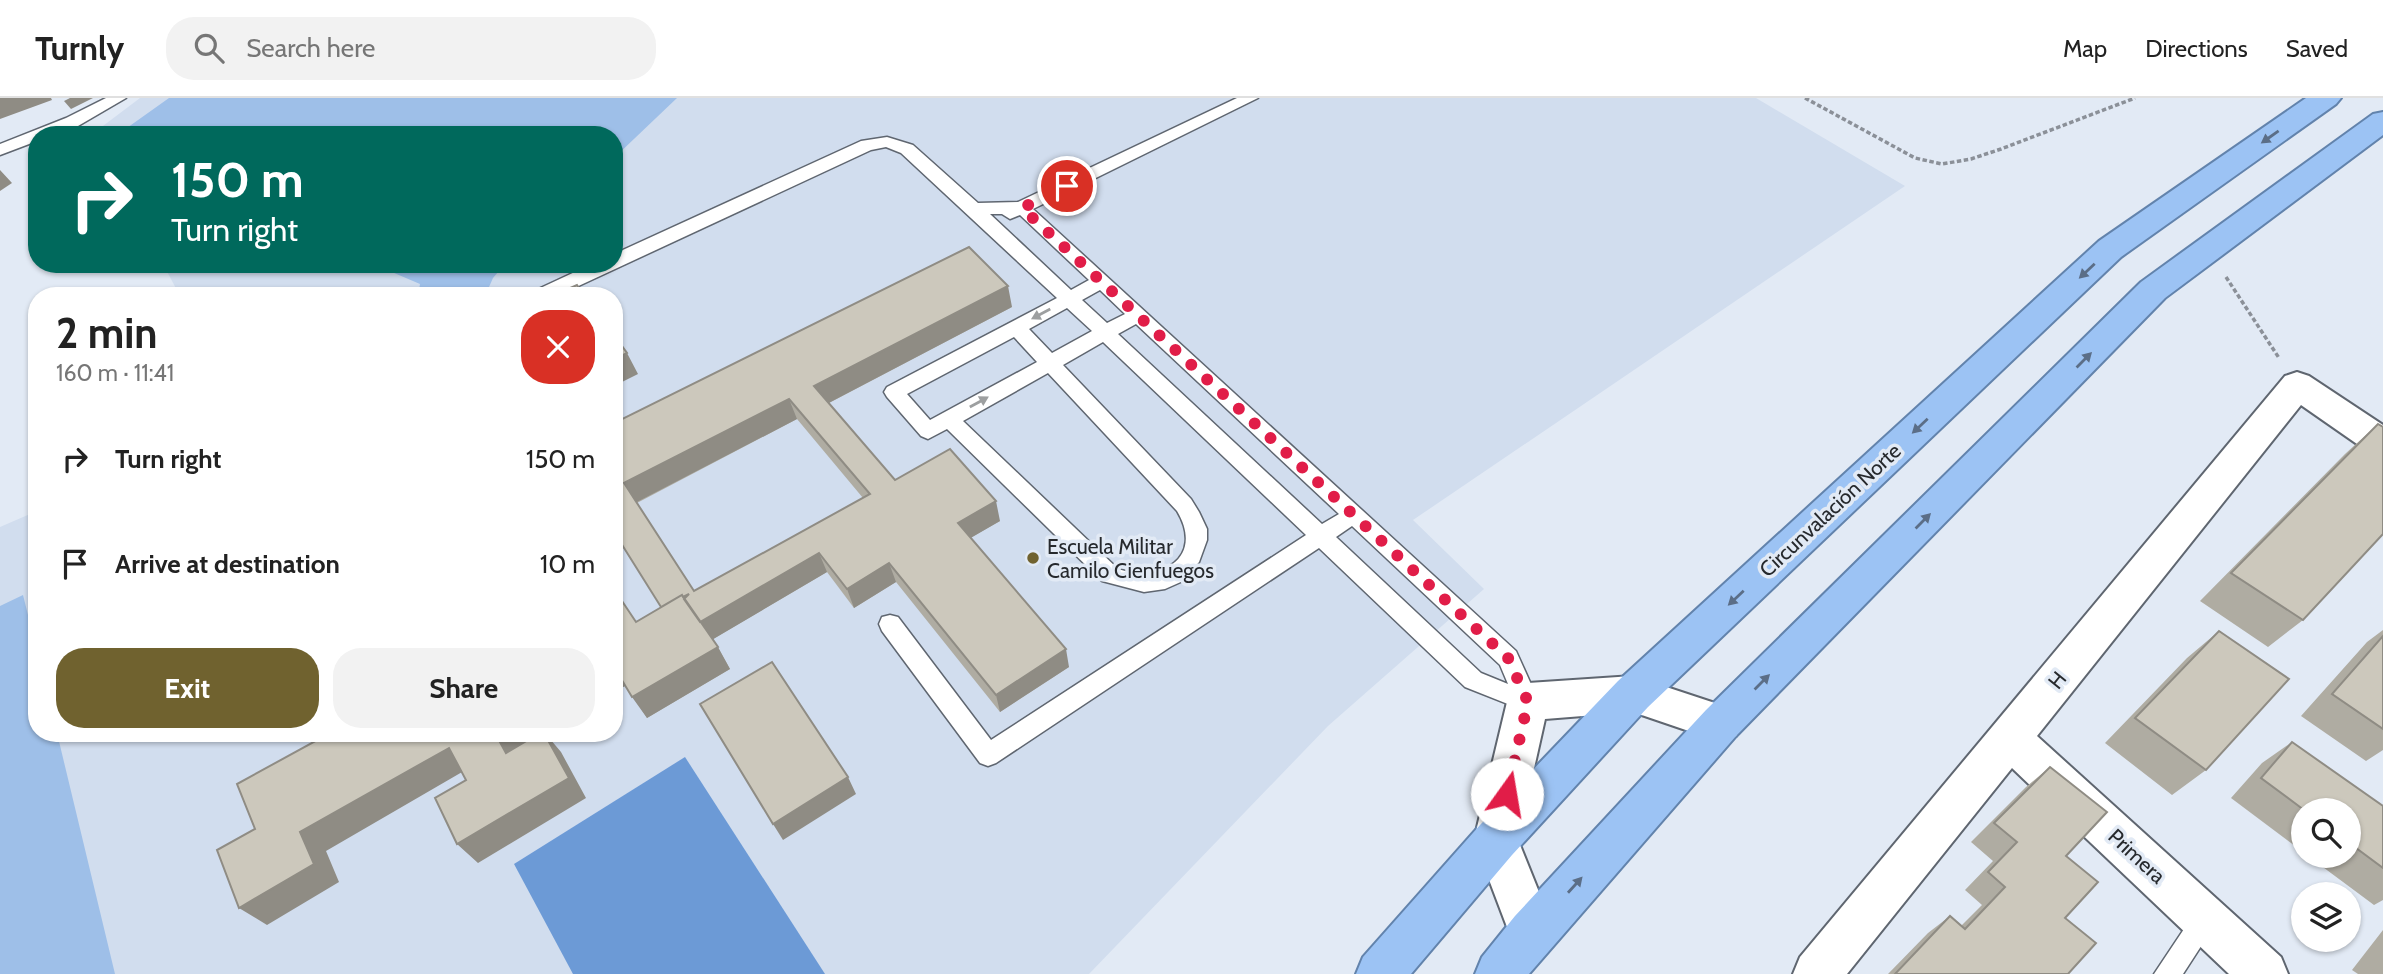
<!DOCTYPE html>
<html lang="en">
<head>
<meta charset="utf-8">
<style>
	:root { --surface:#fff; --page:#f2f2f2; --text:#222; --muted:#767676; --line:#e0e0e0; --accent:#70622f }
	body { margin:0; font-family:Cabin,sans-serif; background:var(--page); color:var(--text); height:100vh; display:flex; flex-direction:column; font-size:26px; white-space:nowrap }
	* { box-sizing:border-box; margin:0 }
	p { font-size:23px; color:var(--muted) }
	.icon { flex:none; width:38px; height:38px; fill:none; stroke:currentColor; stroke-width:2; stroke-linecap:round; stroke-linejoin:round }
	.map { position:relative; flex:1; overflow:hidden }
	.sheet { position:absolute; left:28px; top:189px; width:595px; height:455px; display:flex; flex-direction:column; background:var(--surface); border-radius:28px; box-shadow:0 2px 5px #0004 }
	.sheet>* { flex:none }
	.top-card { position:absolute; left:28px; top:28px; width:595px; height:147px; border-radius:28px; box-shadow:0 2px 5px #0004; background:#00695c; color:#fff; overflow:hidden }
	.controls { position:absolute; left:2291px; top:700px; display:grid; gap:14px }
	.controls a { display:grid; place-items:center; width:70px; height:70px; border-radius:50%; background:var(--surface); box-shadow:0 2px 5px #0004; font-size:35px }
	.pin { position:absolute; display:grid; place-items:center; width:60px; height:60px; color:#fff; margin:-30px; border:4px solid #fff; border-radius:50%; box-shadow:0 2px 7px #0007 }
	.me { position:absolute; width:77px; margin:-38px; rotate:13deg; stroke-linejoin:round; filter:drop-shadow(0 0 5px #0008) }
	.turn { display:flex; align-items:center; gap:24px; height:147px; padding:0 28px; font-size:32px }
	.turn .icon { width:91px; height:91px; stroke-width:2.5 }
	.turn b { display:block; font-size:49px; line-height:60px }
	.round { display:grid; place-items:center; flex:none; width:74px; height:74px; border-radius:28px; background:var(--page) }
	.overview { display:flex; align-items:center; justify-content:space-between; height:119px; padding:0 28px }
	h1 { font-size:42px; font-weight:800; line-height:52px }
	.primary-button { display:flex; gap:14px; margin-top:auto; padding:14px 28px }
	.primary-button a { flex:1; height:80px; border-radius:28px; background:var(--accent); color:#fff; font-size:28px; font-weight:800; line-height:80px; text-align:center }
	.primary-button a+a { background:var(--page); color:var(--text) }
	ul { padding:0; list-style:none }
	li { display:flex; align-items:center; gap:21px; height:105px; padding:0 28px }
	li div { flex:1 }
	li b { display:block; font-size:26px }
	li em { font-style:normal }
	header { display:flex; align-items:center; gap:42px; box-sizing:border-box; height:98px; padding:0 35px; background:var(--surface); border-bottom:2px solid var(--line) }
	header strong { font-size:33px }
	nav { display:flex; gap:38px; margin-inline-start:auto; font-size:24px }
	.search { width:490px; height:63px; background:var(--page); display:flex; align-items:center; gap:18px; box-sizing:border-box; padding:0 24px; border-radius:28px; color:var(--muted); font-size:26px }
	.map>svg:first-child { display:block }
	.built { fill:#d1ddee }
	.green { fill:#9ebfe8 }
	.water { fill:#6c9ad6 }
	.lines { fill:none; stroke-linecap:round; stroke-linejoin:round }
	.service-casing { stroke:#5f6670; stroke-width:3 }
	.minor-casing { stroke:#5f6670; stroke-width:4 }
	.trunk-casing { stroke:#6283ac; stroke-width:4 }
	.path { stroke:#8b9098; stroke-width:3.5; stroke-dasharray:4.5 2.5; stroke-linecap:butt }
	.service { fill:#fff; fill-rule:evenodd }
	.minor { fill:#fff; fill-rule:evenodd }
	.trunk { fill:#9cc3f4; fill-rule:evenodd }
	.wall { fill:#afaca2; fill-rule:evenodd }
	.shaded-wall { fill:#8f8c84 }
	.building { fill:#ccc8bc; stroke:#8f8c84; stroke-width:2; fill-rule:evenodd }
	.oneway { fill:#5b6e87 }
	.oneway2 { fill:#9d9fa0 }
	.route { stroke:#e11d48; stroke-width:12; stroke-dasharray:0 21.6 }
	.poi-dot { fill:#70622f; stroke:#e2eaf5; stroke-width:2.5 }
	.labels { text-anchor:middle; dominant-baseline:central; stroke-width:7; stroke-linejoin:round; paint-order:stroke }
	.street-label { font-size:21px; fill:#26292d; stroke:#e2eaf5 }
	.poi-label { font-size:21px; fill:#26292d; stroke:#e2eaf5; text-anchor:start }
</style>
</head>
<body>
<header>
<strong>Turnly</strong>
<div class="search"><svg class="icon" aria-label="search" viewBox="0 0 24 24"><circle cx="10" cy="10" r="6"/><path d="M15 15l6 6"/></svg>Search here</div>
<nav><a>Map</a><a>Directions</a><a>Saved</a></nav>
</header>
<div class="map">
<svg width="2383" height="876" viewBox="0 0 2383 876">
	<rect width="100%" height="100%" fill="#e2eaf5"/>
	<path class="built" d="M140 0H1756L1905 88 1413 422 1484 491 1328 628 1089 876H0V429L37 413V635H614V198H180L163 166H614V37H91Z"/>
	<path class="green" d="M169 0H677L614 60V37H117Z
		M373 166H505L493 180 485 198H418L420 186Z
		M23 497 37 553V635H57L115 876H0V508Z"/>
	<path class="water" d="M685 659 825 876H573L514 766Z"/>
	<g class="lines">
		<defs>
			<path id="service" d="M106 0H126L78 28 54 37H37V43L0 57V46L66 20Z
				M1237 0H1258L1033 111 1516 553 1539 604 1536 611 1528 614 1465 589 1319 450 996 665 988 668 980 665 882 533 879 526 882 519 890 517 898 519 991 642 1306 437 1103 244 1063 267 1191 401 1199 414 1207 431V442L1199 464 1183 483 1165 491 1144 494 1102 483 947 331 928 341 921 338 887 299 884 294 887 289 1057 200 901 55 886 49 871 52 557 198H531L534 193 592 166H614V156L861 43 887 39 913 47 978 105 1018 104ZM990 116H1002L1010 121 1020 117 1089 182 1071 192ZM1100 192 1125 216 1107 225 1082 202ZM1067 210 1092 233 1052 255 1029 231ZM1136 226 1339 416 1322 426 1118 236ZM1014 239 1037 264 930 322 907 296ZM1048 275 1177 413C1205 460 1161 485 1118 471L963 323ZM1352 428 1500 567 1508 586 1481 575 1336 439Z
				M2205 810 2214 813 2218 822 2183 876H2154L2196 813Z"/>
			<path id="minor" d="M2297 274 2309 278 2383 327V359L2370 355 2301 307 2037 638 2281 859 2288 876H2229L2012 670 1847 876H1793L1800 859 2285 278Z
				M1633 578 1736 612 1742 625 1736 638 1721 644 1633 614 1545 621 1518 742 1555 834 1549 850 1532 857 1515 850 1474 742 1507 604 1513 591 1528 585Z"/>
			<path id="trunk" d="M2306 0H2341L2336 6 2121 159 1648 609 1512 757 1411 876H1356L1363 859 1480 727 1618 583 2099 143Z
				M2383 14V37L2165 200 1736 638 1529 876H1475L1482 859 1515 818 1706 612 2141 184 2373 16Z"/>
		</defs>
		<use href="#service" class="service-casing"/>
		<use href="#minor" class="minor-casing"/>
		<use href="#trunk" class="trunk-casing"/>
		<path class="path" d="M1805 0 1915 60 1942 66 1971 61 2001 51 2135 0
			M2226 179 2279 260"/>
		<use href="#service" class="service"/>
		<use href="#minor" class="minor"/>
		<use href="#trunk" class="trunk"/>
	</g>
	<path class="wall" d="M1012 209 829 305 895 382 1000 423 970 440 1069 569 1000 614 896 484 854 510 827 474 713 541 730 571 647 620 626 587 614 594V491L636 524 661 509 614 435V325ZM797 321 863 400 694 493 637 405Z
		M2378 326 2303 522 2268 549 2200 503 2345 356Z
		M2383 532V652L2366 663 2301 618 2367 544Z
		M2219 533 2206 672 2172 697 2105 645 2187 560Z
		M2292 644 2383 708V802L2374 807 2308 758H2348V712H2303V754L2231 700 2262 665Z
		M2050 669 2066 758 2065 820 2068 876H1888L1928 835 1950 818 1961 828 1982 807 1965 792 1993 763 1971 744 2026 689Z
		M2383 832V876H2358L2352 872Z"/>
	<path class="shaded-wall" d="M0 0H51L52 2 0 21Z
		M70 0H93L71 11 64 3Z
		M0 72 12 85 0 93Z
		M1008 188 1012 209 821 309 814 288Z
		M627 255 638 276 614 288V262Z
		M789 301 797 321 635 405 624 385Z
		M996 403 1000 423 962 445 958 425Z
		M819 455 827 474 710 543 699 524Z
		M889 465 896 484 854 510 847 491Z
		M718 549 730 571 647 620 632 599Z
		M1066 551 1069 569 1000 614 996 597Z
		M614 568 627 587 614 594Z
		M495 635H542L506 655Z
		M545 635 561 654 586 700 478 765 457 746Z
		M449 650 469 670 326 753 339 784 267 827 239 810 300 734Z
		M848 679 856 696 783 742 773 726Z"/>
	<path class="building" d="M969 149 1008 188 814 288 895 382 950 351 996 403 958 425 1066 551 996 597 889 465 847 491 819 455 700 524 684 501 689 496 683 499 682 497 661 509 614 434V325ZM789 301 870 396 694 493 624 385Z
		M577 187 585 198H552Z
		M614 237 627 255 614 262Z
		M2378 326 2383 329V436L2303 522 2231 475Z
		M614 491 636 524 682 497 718 549 632 599 614 569Z
		M2219 533 2289 581 2206 672 2135 620Z
		M2383 538V631L2332 596Z
		M772 564 848 679 773 726 700 606Z
		M330 635H495L506 655 540 635H544L569 680 457 746 435 700 466 682 449 650 300 734 314 766 239 810 217 752 255 731 237 686Z
		M2292 644 2383 708V770L2348 744V712H2304L2261 680Z
		M2050 669 2107 714 2066 758 2098 784 2065 820 2096 845 2068 876H1895L1950 818 1965 831 2005 789 1988 774 2017 744 1994 725Z"/>
	<defs><path id="oneway-solid" d="M-6-.8H1V-3.2L6.5 0L1 3.2V.8H-6Z" transform="scale(1.75)"/></defs>
	<g class="oneway">
		<use href="#oneway-solid" transform="translate(2270 39) rotate(145)"/>
		<use href="#oneway-solid" transform="translate(2087 173) rotate(137)"/>
		<use href="#oneway-solid" transform="translate(2084 262) rotate(-45)"/>
		<use href="#oneway-solid" transform="translate(1920 328) rotate(137)"/>
		<use href="#oneway-solid" transform="translate(1923 423) rotate(-45)"/>
		<use href="#oneway-solid" transform="translate(1736 500) rotate(137)"/>
		<use href="#oneway-solid" transform="translate(1762 584) rotate(-45)"/>
		<use href="#oneway-solid" transform="translate(1575 787) rotate(-48)"/>
	</g>
	<g class="oneway2">
		<use href="#oneway-solid" transform="translate(1041 216) rotate(152)"/>
		<use href="#oneway-solid" transform="translate(979 304) rotate(-29)"/>
	</g>
	<g class="lines">
		<path class="route" d="M1067 88 1022 110 1508 560 1528 604 1507 696"/>
	</g>
	<circle class="poi-dot" cx="1033" cy="460" r="7"/>
	<g class="labels">
		<g class="street-label">
			<text transform="translate(1830 412) rotate(-43)">Circunvalación Norte</text>
			<text transform="translate(2057 582) rotate(-51)">H</text>
			<text transform="translate(2137 758) rotate(43)">Primera</text>
		</g>
		<g class="poi-label">
			<text x="1047" y="448">Escuela Militar<tspan x="1047" dy="24">Camilo Cienfuegos</tspan></text>
		</g>
	</g>
</svg>
<div class="controls">
<a><svg class="icon" aria-label="search" viewBox="0 0 24 24"><circle cx="10" cy="10" r="6"/><path d="M15 15l6 6"/></svg></a>
<a><svg class="icon" aria-label="layers" viewBox="0 0 24 24"><path d="M12 4l9 5-9 5-9-5zM3 14l9 5 9-5"/></svg></a>
</div>
<div class="pin" style="left:1067px;top:88px;background:#d93025"><svg class="icon" aria-label="arrive" viewBox="0 0 24 24"><path d="M6 21V4h12l-3 4 3 4H6"/></svg></div>
<svg class="me" style="left:1507px;top:696px" viewBox="-20 -20 40 40"><circle r="19" fill="#fff"/><path d="M0-13L10 11 0 6-10 11z" fill="#e11d48"/></svg>
<div class="top-card">
<div class="turn"><svg class="icon" aria-label="right" viewBox="0 0 24 24"><path d="M7 20v-9h11M14 6l5 5-5 5"/></svg><div><b>150 m</b>Turn right</div></div>
</div>
<section class="sheet">
<div class="overview"><div><h1>2 min</h1><p>160 m · 11:41</p></div><a class="round" style="background:#d93025;color:#fff"><svg class="icon" aria-label="close" viewBox="0 0 24 24"><path d="M6 6l12 12M18 6L6 18"/></svg></a></div>
<ul>
<li><svg class="icon" aria-label="right" viewBox="0 0 24 24"><path d="M7 20v-9h11M14 6l5 5-5 5"/></svg><div><b>Turn right</b></div><em>150 m</em></li>
<li><svg class="icon" aria-label="arrive" viewBox="0 0 24 24"><path d="M6 21V4h12l-3 4 3 4H6"/></svg><div><b>Arrive at destination</b></div><em>10 m</em></li>
</ul>
<div class="primary-button"><a>Exit</a><a>Share</a></div>
</section>
</div>
</body>
</html>
